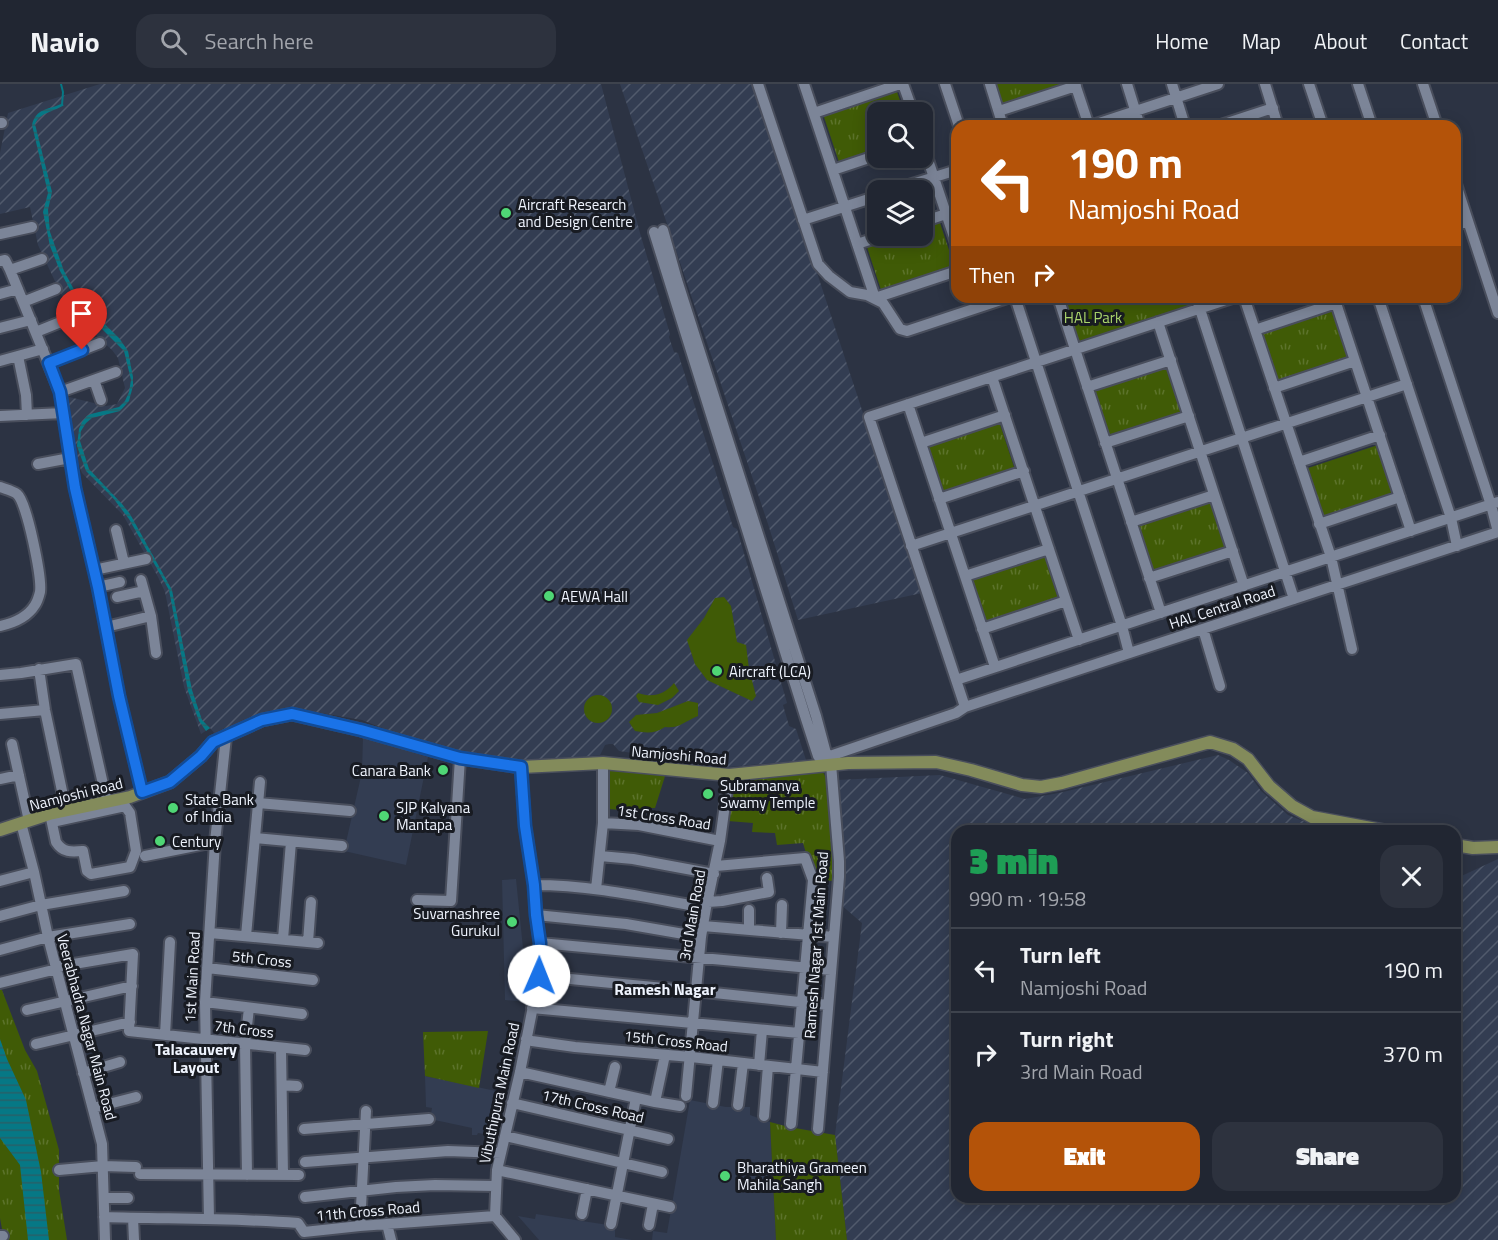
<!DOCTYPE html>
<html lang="en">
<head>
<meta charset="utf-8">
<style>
	:root { --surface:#212632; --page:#2d323e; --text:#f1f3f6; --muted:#a2a5ac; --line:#3e434d; --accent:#b45309 }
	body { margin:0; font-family:"Titillium Web",sans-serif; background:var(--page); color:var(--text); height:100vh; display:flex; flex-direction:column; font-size:22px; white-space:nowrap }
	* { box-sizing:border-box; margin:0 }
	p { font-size:20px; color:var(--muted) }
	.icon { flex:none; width:33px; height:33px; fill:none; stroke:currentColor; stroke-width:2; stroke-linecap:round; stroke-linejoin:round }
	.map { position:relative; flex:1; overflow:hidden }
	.panel { position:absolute; left:951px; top:741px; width:510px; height:378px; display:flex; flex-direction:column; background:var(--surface); border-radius:18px; box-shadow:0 3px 15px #0003,0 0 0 2px var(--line) }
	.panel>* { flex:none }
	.guide { position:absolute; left:951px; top:36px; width:510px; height:183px; border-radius:18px; box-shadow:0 3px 15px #0003,0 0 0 2px var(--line); background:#b45309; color:#fff; overflow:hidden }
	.buttons { position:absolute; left:867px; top:18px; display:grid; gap:12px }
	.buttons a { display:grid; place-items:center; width:66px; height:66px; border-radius:12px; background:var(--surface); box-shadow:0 3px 15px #0003,0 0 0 2px var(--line); font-size:30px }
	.pin { position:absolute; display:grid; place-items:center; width:51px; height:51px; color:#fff; margin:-62px -26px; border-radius:50% 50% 50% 0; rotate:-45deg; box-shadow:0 0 6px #0007 }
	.pin .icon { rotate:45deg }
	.me { position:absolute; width:66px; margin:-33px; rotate:1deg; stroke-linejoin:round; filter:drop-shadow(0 0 4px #0008) }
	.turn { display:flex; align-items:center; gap:21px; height:126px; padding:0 18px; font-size:27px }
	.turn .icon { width:78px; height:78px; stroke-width:2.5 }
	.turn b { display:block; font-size:42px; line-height:51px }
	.then { display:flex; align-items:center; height:57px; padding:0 18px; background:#0003; gap:12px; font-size:22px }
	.round { display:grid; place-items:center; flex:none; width:63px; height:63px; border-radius:18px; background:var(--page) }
	.summary { display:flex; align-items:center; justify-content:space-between; height:102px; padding:0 18px }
	h1 { font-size:36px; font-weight:800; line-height:45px; color:#1e9e55 }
	.button { display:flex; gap:12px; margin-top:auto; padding:12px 18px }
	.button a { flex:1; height:69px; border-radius:18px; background:var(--accent); color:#fff; font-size:24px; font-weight:800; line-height:69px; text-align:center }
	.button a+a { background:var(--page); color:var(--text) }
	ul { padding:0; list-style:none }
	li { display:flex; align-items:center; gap:18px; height:84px; padding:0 18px; border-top:2px solid var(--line) }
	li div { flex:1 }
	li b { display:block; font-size:22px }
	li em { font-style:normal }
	header { display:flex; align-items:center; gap:36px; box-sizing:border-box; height:84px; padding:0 30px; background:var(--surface); border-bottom:2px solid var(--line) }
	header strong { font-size:28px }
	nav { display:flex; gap:33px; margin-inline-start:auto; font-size:21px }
	.search { width:420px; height:54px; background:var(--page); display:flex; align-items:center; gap:15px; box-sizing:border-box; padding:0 21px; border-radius:18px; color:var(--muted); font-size:22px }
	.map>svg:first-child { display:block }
	.built { fill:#333d52 }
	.industrial { fill:url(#industrial-furrows) }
	.grass { fill:url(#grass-tufts) }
	.garden { fill:#405b06 }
	.water { fill:url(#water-rules) }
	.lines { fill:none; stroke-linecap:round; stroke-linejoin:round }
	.stream { stroke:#067885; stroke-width:2 }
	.minor-casing { stroke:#494e5c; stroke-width:14 }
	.major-casing { stroke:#494e5c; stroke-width:15 }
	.minor { stroke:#7c8598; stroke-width:10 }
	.major { stroke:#838b5b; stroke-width:12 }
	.route-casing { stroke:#114b97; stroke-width:15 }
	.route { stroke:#1a73e8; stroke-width:10 }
	.poi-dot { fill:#4fd675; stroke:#181b22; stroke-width:2 }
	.labels { text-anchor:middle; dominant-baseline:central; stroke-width:6; stroke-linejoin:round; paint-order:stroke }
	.poi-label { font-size:15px; fill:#eff4fe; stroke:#181b22; text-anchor:start }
	.park-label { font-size:15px; fill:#acd76e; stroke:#181b22 }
	.street-label { font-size:15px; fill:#eff4fe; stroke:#181b22 }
	.neighbourhood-label { font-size:16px; font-weight:bold; fill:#eff4fe; stroke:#181b22 }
</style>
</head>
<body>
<header>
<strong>Navio</strong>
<div class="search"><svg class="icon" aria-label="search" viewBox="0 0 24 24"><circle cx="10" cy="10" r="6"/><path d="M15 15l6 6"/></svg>Search here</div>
<nav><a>Home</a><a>Map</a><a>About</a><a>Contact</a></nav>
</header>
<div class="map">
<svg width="1498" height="1156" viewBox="0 0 1498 1156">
	<defs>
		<pattern id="industrial-furrows" width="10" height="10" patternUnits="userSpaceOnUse" patternTransform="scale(1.5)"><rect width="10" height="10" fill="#333d52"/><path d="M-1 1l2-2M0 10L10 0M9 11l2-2" fill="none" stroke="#515a6c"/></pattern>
		<pattern id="grass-tufts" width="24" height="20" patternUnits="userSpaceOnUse" patternTransform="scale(1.5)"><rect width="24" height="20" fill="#405b06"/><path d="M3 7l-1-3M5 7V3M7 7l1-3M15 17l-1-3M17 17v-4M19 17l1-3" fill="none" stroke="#5c732b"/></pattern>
		<pattern id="water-rules" width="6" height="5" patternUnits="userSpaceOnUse" patternTransform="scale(1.5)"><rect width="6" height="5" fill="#067885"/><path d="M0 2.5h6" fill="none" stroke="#276068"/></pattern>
	</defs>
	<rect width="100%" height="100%" fill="#2c3343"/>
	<path class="built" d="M363 652 428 673 406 781 344 767 362 688Z
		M516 795 523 864H533V894L528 918 505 916 502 796Z
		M425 992 510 1010 500 1053 478 1049 477 1051H472V1044L430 1035 432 1024 426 1023Z
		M690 1016 726 1023H750V1031L770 1038 776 1156H652L653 1147 667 1149Z
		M536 1130 615 1142V1153L632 1156H539L518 1132 535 1135Z"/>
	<path class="industrial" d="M100 0H601L640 149 670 250 669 253 674 268 678 269 733 443 737 445 787 619 783 621 789 642 796 645 806 676 728 683 619 667 613 660H609L605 661 600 671 553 677 516 678 464 670 407 654 362 636 292 624 259 630 216 651 210 644 201 650 184 603 165 508 158 493 123 431 82 389 75 370 65 312 106 322 117 320 125 304 118 274 112 266 68 225 38 161 30 123 0 130V69L8 29Z
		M620 0H753L800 137 922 509 798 536 768 440Z
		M1218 671 1229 676 1248 689 1261 707 1288 731 1311 740 1322 743 1329 747H957V1113H1455V795L1498 775V1156H847L835 1051 862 839 840 820 837 696 940 691 1025 715 1059 709Z"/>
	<path class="grass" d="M991 0H1065L998 22Z
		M896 5 904 28H878L877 65 839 78 823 30Z
		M939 136 955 184 882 209 866 160 892 152H922L923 141Z
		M1064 213H1191L1193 221 1079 259Z
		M1334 225 1350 274 1277 298 1261 250Z
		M1166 282 1182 330 1108 355 1092 306Z
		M999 337 1015 386 942 410 926 362Z
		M1378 361 1394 409 1321 434 1305 385Z
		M1210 416 1226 464 1153 488 1137 440Z
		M1044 469 1059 518 985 541 970 493Z
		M606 682 666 689 655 724H651L650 728 608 725Z
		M822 686 829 700 834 764 835 797 814 796 803 759 777 761 775 749 752 748 753 739 728 737 731 696Z
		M0 901 25 966 37 987 59 1066V1106L67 1156H4L0 1134Z
		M488 947 479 1004 425 992 423 948Z
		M770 1038 789 1043 835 1051 847 1156H776Z"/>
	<path class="garden" d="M724 513 731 522 737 558 746 561 749 585 756 612 752 617 707 596 695 580 687 556 704 534 715 514Z
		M674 599 679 607 672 614 658 621 639 618 636 612 638 609C653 614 664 611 674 599Z
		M584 625a14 14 0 1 1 28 0a14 14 0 1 1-28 0Z
		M688 617 698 619V632C685 637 679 645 665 643 655 650 646 649 635 647L629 638 636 631 657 629Z"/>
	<path class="water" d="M61 20 64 21C54 28 40 28 35 40L52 108 48 126 50 148 64 187 79 215 119 254 128 267 133 293V302L129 317 120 327 92 334 86 339 81 347 80 357 89 385 122 420 130 430 172 506 192 606 202 636 210 644 206 647 199 637 188 607 169 506 129 435 113 414 86 387 77 362 79 345 82 338 87 332 91 330 119 323 125 317 129 308 131 296 124 267 79 222 60 187 50 162 43 128 48 109 32 41C36 24 48 26 61 20Z
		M0 955 7 975 26 1016 41 1088 49 1156H28L20 1081 0 1054Z"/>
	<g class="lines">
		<path class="stream" d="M61 0 63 8 62 21"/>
		<defs>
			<path id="minor" d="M758 0 818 180 829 192 850 208 867 211 883 219 900 245 907 247 1010 213
				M804 0 875 214 957 187
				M903 0 913 28
				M945 0 959 42
				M990 0 1003 42
				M1075 0 1089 42
				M1127 0 1140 42
				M1172 0 1185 42
				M1265 0 1278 42
				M1309 0 1323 42
				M1358 0 1372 42
				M1423 0 1437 42
				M999 27 1076 2
				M814 29 900 0
				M0 39H2
				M1090 42 1218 0
				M1218 42 1273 24
				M922 58 957 162
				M833 86 878 71
				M1455 97 1498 229
				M893 106 957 86
				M803 136 878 112
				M922 138 946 130
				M1455 141 1468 137
				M663 146 677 196 816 632 827 673 826 678
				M654 148 806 635 818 672 825 681
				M0 150 32 143
				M857 160 882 152
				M0 177 5 176 10 186 60 308 75 404 98 503 119 612 142 708
				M10 186 42 175
				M0 210 18 205
				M1015 213 1122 542 1129 569
				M1058 213 1161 529
				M1196 213 1294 515
				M1244 213 1331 473 1352 565
				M1334 213 1411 447
				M1378 213 1451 434 1457 462
				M1423 213 1491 421 1498 448
				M23 218 56 205
				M1158 238 1244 502
				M0 244 31 236
				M1255 246 1336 219
				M36 248 73 233
				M18 272 26 311 27 331
				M0 277 43 265
				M49 279 100 259
				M992 293 1079 556
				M94 296 101 316
				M1087 303 1171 276
				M1274 304 1355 277
				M60 308 116 288
				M908 320 995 583
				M0 332 63 329
				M921 359 1005 331
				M1105 359 1189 332
				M1299 378 1380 351
				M38 380 70 374
				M0 403C5 405 13 407 17 410 27 418 42 494 40 508 39 512 37 518 35 521 27 534 14 539 0 542
				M939 415 1024 387
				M1131 438 1214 411
				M1319 440 1400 413
				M116 446 124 479
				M911 462 1407 300
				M94 486 146 475
				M965 492 1049 465
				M1149 494 1233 467
				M141 496 151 532 156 569
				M98 503 120 498
				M117 513 144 507
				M106 543 151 532
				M982 545 1066 517
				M1203 545 1220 602
				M39 585 45 626 66 726
				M0 591 21 589 76 580 107 718
				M956 596 1498 418
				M965 623 869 333 1235 213
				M0 630 45 626
				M12 660 29 737
				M827 673 956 629 965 623 1498 448
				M0 695 19 691
				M258 719 350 727
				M50 730 56 758C63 769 72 768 83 767L87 787 91 790 130 783 136 767 130 729 125 722 123 714
				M52 738 125 722
				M21 739 34 788 48 853 102 1060 105 1156
				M603 739 639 741 720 757
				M255 754 342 762
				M145 772 215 758
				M600 772 633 775 714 790
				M716 782 805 774 813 796 791 1040
				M0 797 34 788
				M534 801C592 801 649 814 706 824
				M596 805 603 739V679
				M417 816 451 817 460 674
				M708 818 722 817 769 808 767 794
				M536 831 626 840 701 853
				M0 832 41 821 124 807
				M703 842 834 853
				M749 846V826
				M210 849 318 859
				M781 849 782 821
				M246 852 260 698
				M283 855 291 758
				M308 858 311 818
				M540 859 831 886
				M0 866 48 853 130 840
				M56 883 133 870 129 947 305 966
				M207 884 313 896
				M539 892 695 907 828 921
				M0 899 57 885
				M205 918 302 930
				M532 924 799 949
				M27 926 132 902
				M165 951 170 858
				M526 955 532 957 575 963 691 973 823 988
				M36 960 130 938
				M281 965 283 1091
				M759 981 762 946
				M520 988 655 1018 680 1022
				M83 989 120 978
				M282 1001 297 1002
				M609 1008 615 983
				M686 1012 701 853 706 824 720 757 729 691
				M655 1018 665 971
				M512 1019 668 1055
				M713 1019 718 976
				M738 1021 743 979
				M93 1024 136 1013
				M764 1032 768 982
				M304 1045 429 1035
				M818 1045 839 793V777L831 680
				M505 1052 662 1088
				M305 1078 448 1067 501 1069
				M59 1086 103 1082 136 1083
				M497 1086 670 1123
				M140 1090 299 1091
				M247 1091 245 960 249 924
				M305 1113 396 1103 435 1101 495 1102
				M104 1114H128
				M582 1130 587 1105
				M104 1133C168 1135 233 1134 298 1139L304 1148 360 1142 495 1132
				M133 1134 134 1156
				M209 1135 205 918 215 758 226 653
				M387 1140 391 1156
				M611 1140 636 1014
				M649 1141 653 1120
				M360 1142 366 1027
				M0 1152H3
				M515 1156 495 1132 497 1086 520 988 539 892 540 859 536 831 534 801 525 742 521 683"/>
			<path id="major" d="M0 746 49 730 130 713 170 698 201 672 213 658 262 636 292 630 361 646 460 674 521 683 603 679 729 691 848 679 936 678 971 686 1022 701 1041 703 1062 699 1210 658 1233 665 1248 675 1269 702 1292 722 1312 733 1387 747
				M1455 761 1473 764 1498 763"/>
		</defs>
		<use href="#minor" class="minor-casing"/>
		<use href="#major" class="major-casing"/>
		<use href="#minor" class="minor"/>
		<use href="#major" class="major"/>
	</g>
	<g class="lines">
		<defs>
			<path id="route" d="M82 266 49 279 60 308 75 404 98 503 119 612 142 708 170 698 201 672 213 658 262 636 292 630 361 646 460 674 521 683 525 742 534 801 536 831 540 859 539 892"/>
		</defs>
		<use href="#route" class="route-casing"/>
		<use href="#route" class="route"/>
	</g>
	<g class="poi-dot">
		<circle cx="506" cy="129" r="6"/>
		<circle cx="549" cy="512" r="6"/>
		<circle cx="717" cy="587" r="6"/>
		<circle cx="443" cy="686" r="6"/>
		<circle cx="708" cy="710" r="6"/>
		<circle cx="173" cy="724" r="6"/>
		<circle cx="384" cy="732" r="6"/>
		<circle cx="160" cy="757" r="6"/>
		<circle cx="512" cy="838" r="6"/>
		<circle cx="725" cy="1092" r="6"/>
	</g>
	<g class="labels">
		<g class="poi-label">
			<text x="518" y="120">Aircraft Research<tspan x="518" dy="17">and Design Centre</tspan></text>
			<text x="561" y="512">AEWA Hall</text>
			<text x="729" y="587">Aircraft (LCA)</text>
			<text x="431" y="686" text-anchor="end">Canara Bank</text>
			<text x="720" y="701">Subramanya<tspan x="720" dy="17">Swamy Temple</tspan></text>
			<text x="185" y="715">State Bank<tspan x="185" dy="17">of India</tspan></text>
			<text x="396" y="723">SJP Kalyana<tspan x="396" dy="17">Mantapa</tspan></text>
			<text x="172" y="757">Century</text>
			<text x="500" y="829" text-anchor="end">Suvarnashree<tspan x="500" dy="17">Gurukul</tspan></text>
			<text x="737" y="1083">Bharathiya Grameen<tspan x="737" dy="17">Mahila Sangh</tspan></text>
		</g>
		<g class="park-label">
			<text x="1093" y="233">HAL Park</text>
		</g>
		<g class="street-label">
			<text transform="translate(1222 523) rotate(-18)">HAL Central Road</text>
			<text transform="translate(679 671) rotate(5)">Namjoshi Road</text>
			<text transform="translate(76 710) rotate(-14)">Namjoshi Road</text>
			<text transform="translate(664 733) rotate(9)">1st Cross Road</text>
			<text transform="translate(692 831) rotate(-80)">3rd Main Road</text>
			<text transform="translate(816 861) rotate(-86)">Ramesh Nagar 1st Main Road</text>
			<text transform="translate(262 875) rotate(6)">5th Cross</text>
			<text transform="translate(192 893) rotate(-87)">1st Main Road</text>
			<text transform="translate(87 943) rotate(75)">Veerabhadra Nagar Main Road</text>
			<text transform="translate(244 945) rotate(7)">7th Cross</text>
			<text transform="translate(676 957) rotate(6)">15th Cross Road</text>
			<text transform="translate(499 1009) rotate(-78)">Vibuthipura Main Road</text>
			<text transform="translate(593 1022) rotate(13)">17th Cross Road</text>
			<text transform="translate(368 1127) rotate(-5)">11th Cross Road</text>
		</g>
		<g class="neighbourhood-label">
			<text x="665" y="905">Ramesh Nagar</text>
			<text x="196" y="965">Talacauvery<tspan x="196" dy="18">Layout</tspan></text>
		</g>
	</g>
</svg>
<div class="buttons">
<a><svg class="icon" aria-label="search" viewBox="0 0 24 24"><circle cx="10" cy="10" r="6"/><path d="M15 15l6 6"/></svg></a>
<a><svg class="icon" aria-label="layers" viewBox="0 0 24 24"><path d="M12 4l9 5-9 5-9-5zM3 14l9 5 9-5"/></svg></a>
</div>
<div class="pin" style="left:82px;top:266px;background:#d93025"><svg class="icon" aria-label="arrive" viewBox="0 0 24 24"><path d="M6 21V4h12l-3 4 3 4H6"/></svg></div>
<svg class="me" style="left:539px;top:892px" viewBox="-20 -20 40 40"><circle r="19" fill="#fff"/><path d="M0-13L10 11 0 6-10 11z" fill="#1a73e8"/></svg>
<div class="guide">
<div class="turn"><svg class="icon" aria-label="left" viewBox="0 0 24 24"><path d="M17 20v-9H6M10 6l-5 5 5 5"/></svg><div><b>190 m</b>Namjoshi Road</div></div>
<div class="then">Then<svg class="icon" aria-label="right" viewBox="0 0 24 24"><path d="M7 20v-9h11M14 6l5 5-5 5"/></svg></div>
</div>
<section class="panel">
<div class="summary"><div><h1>3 min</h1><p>990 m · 19:58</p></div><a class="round"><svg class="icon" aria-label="close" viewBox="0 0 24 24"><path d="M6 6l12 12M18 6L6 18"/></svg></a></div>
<ul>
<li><svg class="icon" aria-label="left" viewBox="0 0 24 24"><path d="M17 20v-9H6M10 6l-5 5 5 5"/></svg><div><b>Turn left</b><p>Namjoshi Road</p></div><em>190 m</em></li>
<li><svg class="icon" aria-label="right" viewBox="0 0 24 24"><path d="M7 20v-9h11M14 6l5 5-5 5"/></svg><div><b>Turn right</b><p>3rd Main Road</p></div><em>370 m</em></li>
</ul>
<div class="button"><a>Exit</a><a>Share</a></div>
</section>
</div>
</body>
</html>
